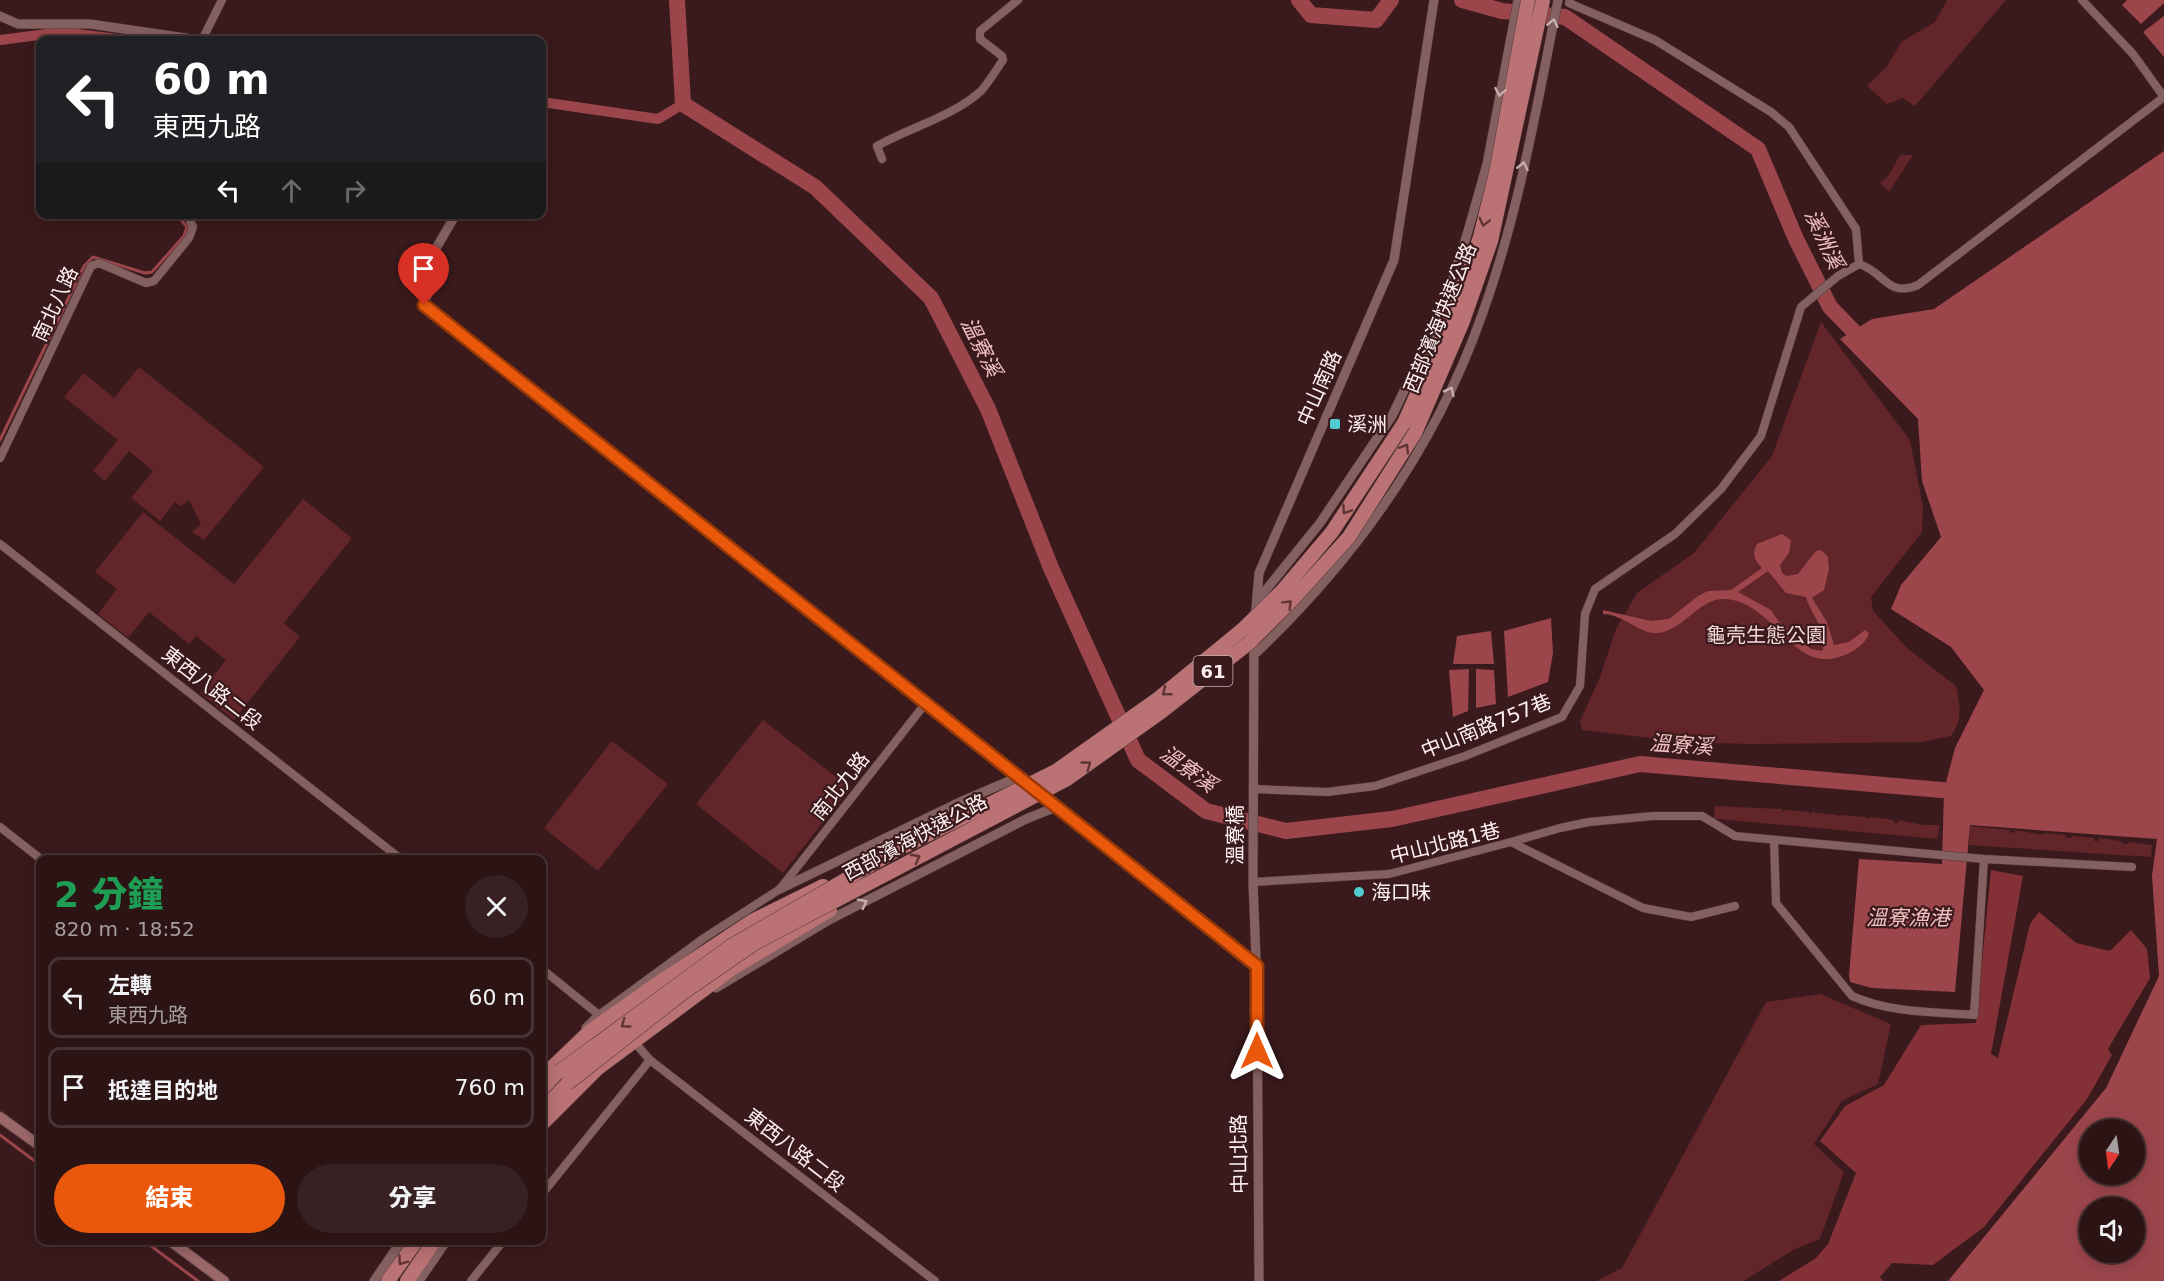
<!DOCTYPE html>
<html lang="zh-TW">
<head>
<meta charset="utf-8">
<style>
	:root { --surface:#2c1415; --page:#382122; --text:#f1f3f6; --muted:#a69ea0; --line:#483334; --accent:#ea580c }
	body { margin:0; font-family:"DejaVu Sans","Noto Sans TC",sans-serif; background:var(--page); color:var(--text); height:100vh; display:flex; flex-direction:column; font-size:22px; white-space:nowrap }
	* { box-sizing:border-box; margin:0 }
	p { font-size:20px; color:var(--muted) }
	.icon { flex:none; width:33px; height:33px; fill:none; stroke:currentColor; stroke-width:2; stroke-linecap:round; stroke-linejoin:round }
	.map { position:relative; flex:1; overflow:hidden }
	.panel { position:absolute; left:36px; top:855px; width:510px; height:390px; display:flex; flex-direction:column; background:var(--surface); border-radius:12px; box-shadow:0 3px 15px #0003,0 0 0 2px var(--line) }
	.panel>* { flex:none }
	.top-card { position:absolute; left:36px; top:36px; width:510px; height:183px; border-radius:12px; box-shadow:0 3px 15px #0003,0 0 0 2px var(--line); background:#202124; color:#fff; overflow:hidden }
	.needle { width:39px; rotate:193deg }
	.controls { position:absolute; left:2079px; top:1119px; display:grid; gap:12px }
	.controls a { display:grid; place-items:center; width:66px; height:66px; border-radius:50%; background:var(--surface); box-shadow:0 3px 15px #0003,0 0 0 2px var(--line); font-size:30px }
	.pin { position:absolute; display:grid; place-items:center; width:51px; height:51px; color:#fff; margin:-62px -26px; border-radius:50% 50% 50% 0; rotate:-45deg; box-shadow:0 0 6px #0007 }
	.pin .icon { rotate:45deg }
	.me { position:absolute; width:66px; margin:-33px; rotate:0deg; stroke-linejoin:round; filter:drop-shadow(0 0 4px #0008) }
	.turn { display:flex; align-items:center; gap:21px; height:126px; padding:0 18px; font-size:27px }
	.turn .icon { width:78px; height:78px; stroke-width:2.5 }
	.turn b { display:block; font-size:42px; line-height:51px }
	.lanes { display:flex; align-items:center; height:57px; padding:0 18px; background:#0003; justify-content:center; gap:30px; direction:ltr }
	.lanes .off { opacity:.35 }
	.round { display:grid; place-items:center; flex:none; width:63px; height:63px; border-radius:32px; background:var(--page) }
	.overview { display:flex; align-items:center; justify-content:space-between; height:102px; padding:0 18px }
	h1 { font-size:36px; font-weight:800; line-height:45px; color:#1e9e55 }
	.action { display:flex; gap:12px; margin-top:auto; padding:12px 18px }
	.action a { flex:1; height:69px; border-radius:36px; background:var(--accent); color:#fff; font-size:24px; font-weight:800; line-height:69px; text-align:center }
	.action a+a { background:var(--page); color:var(--text) }
	ul { padding:0; list-style:none }
	li { display:flex; align-items:center; gap:18px; height:81px; margin:0 12px 9px; padding:0 6px; border:3px solid var(--line); border-radius:12px }
	li div { flex:1 }
	li b { display:block; font-size:22px }
	li em { font-style:normal }
	.map>svg:first-child { display:block }
	.green { fill:#622529 }
	.forest { fill:#843037 }
	.water { fill:#9c464c; fill-rule:evenodd }
	.lines { fill:none; stroke-linecap:round; stroke-linejoin:round }
	.stream { stroke:#9c464c; stroke-width:3 }
	.canal { stroke:#9c464c; stroke-width:10 }
	.river { stroke:#9c464c; stroke-width:16 }
	.minor-casing { stroke:#503839; stroke-width:9 }
	.tertiary-casing { stroke:#503839; stroke-width:10 }
	.secondary-casing { stroke:#503839; stroke-width:12 }
	.trunk-casing { stroke:#503839; stroke-width:15 }
	.minor { stroke:#856060; stroke-width:8 }
	.tertiary { stroke:#856060; stroke-width:9 }
	.secondary { stroke:#996768; stroke-width:10 }
	.trunk { stroke:#ba7274; stroke-width:14 }
	.trunk-bridge-casing { stroke:#503839; stroke-width:15; stroke-linecap:butt }
	.trunk-bridge { stroke:#ba7274; stroke-width:14 }
	.oneway { stroke:#c8afaf }
	.oneway2 { stroke:#603436 }
	.route-casing { stroke:#983908; stroke-width:15 }
	.route { stroke:#ea580c; stroke-width:10 }
	.poi-dot { fill:#52ccd0; stroke:#3a1a1c; stroke-width:2 }
	.labels { text-anchor:middle; dominant-baseline:central; stroke-width:4.5; stroke-linejoin:round; paint-order:stroke }
	.shield { fill:#3a1a1c; stroke:#c3b0b0; stroke-width:1.5 }
	.shield-label { font-size:18px; font-weight:bold; fill:#fef0f0 }
	.street-label { font-size:20px; fill:#fef0f0; stroke:#3a1a1c }
	.poi-label { font-size:20px; fill:#fef0f0; stroke:#3a1a1c; text-anchor:start }
	.park-label { font-size:20px; fill:#f3d9d9; stroke:#3a1a1c }
	.water-label { font-size:21px; font-style:italic; fill:#f3c0c1; stroke:#3a1a1c }
</style>
</head>
<body>
<div class="map">
<svg width="2164" height="1281" viewBox="0 0 2164 1281">
	<rect width="100%" height="100%" fill="#3a1a1c"/>
	<path class="green" d="M1947 0H2006L1915 106 1903 98 1887 104 1867 86 1888 65 1901 42 1935 22Z
		M1900 155H1913L1889 192 1880 183 1889 175Z
		M1821 322 1910 440 1923 507 1922 532 1871 597 1873 611 1907 648 1956 686C1960 705 1963 720 1951 736L1921 742 1749 744 1684 742 1582 730 1580 721 1600 677 1616 629 1637 593 1694 553 1772 456Z
		M139 367 264 467 204 540 192 532 201 524 189 500 181 506 175 502 160 521 131 498 153 471 129 451 105 481 93 471 118 440 64 397 84 373 114 398Z
		M303 499 352 538 284 623 300 637 234 720 200 693 226 660 196 636 189 644 149 612 128 638 98 614 117 589 95 572 143 512 234 584Z
		M763 720 850 788 783 873 696 804Z
		M612 741 668 784 598 871 544 828Z
		M1715 806 1782 809V812L1785 810 1809 812 1810 815 1812 812 1837 815 1840 817 1841 815 1865 817 1869 819V817L1894 820V823H1898L1899 820 1923 825H1940L1937 839 1717 819 1714 818Z
		M1970 826 2010 830V832L2015 833V830L2044 835V833L2066 835V838H2071L2072 836 2094 838V841H2098L2099 838 2121 841V843L2128 844 2129 842 2152 845 2151 857 1969 845Z
		M1820 994 1891 1024 1878 1084 1842 1101 1814 1144 1844 1172 1820 1239 1793 1250 1744 1281H1596L1622 1268 1766 1002Z"/>
	<path class="forest" d="M1991 870 2023 876 1991 1054 1998 1058 2030 924 2039 912 2076 943 2110 951 2131 930 2147 949 2150 978 2108 1049 2112 1055 2087 1099 1984 1227 1933 1265 1892 1263 1880 1277 1883 1281H1779L1816 1258 1828 1244 1856 1173 1820 1141 1845 1106 1884 1085 1921 1025 1976 1023Z"/>
	<path class="water" d="M2127 0H2164V3L2141 24 2122 5Z
		M2164 16V57L2143 32Z
		M2164 151V1281H1948L2106 1088 2159 976 2152 876 2157 839 1970 825 1955 992 1872 988 1850 982 1849 975 1859 859 1942 864 1944 790 1955 748 1984 690 1951 647 1891 609 1901 585 1941 537 1922 481 1918 419 1840 339 1872 319 1934 309ZM2090 1130H2134V1174H2090ZM2090 1208H2134V1252H2090Z
		M1782 534 1791 540 1789 553 1780 565 1782 573 1787 576 1798 574 1816 551 1821 550 1828 557 1829 569 1824 590 1812 598 1827 622 1834 645 1849 642 1865 630 1869 633C1866 643 1856 650 1847 654 1793 679 1777 603 1726 599 1699 597 1685 630 1658 633 1641 635 1625 615 1603 614V610L1651 621 1669 619 1698 596 1708 591 1731 590 1762 568C1755 560 1751 555 1757 544ZM1768 571 1786 593 1806 597C1810 613 1831 635 1822 651L1811 649 1779 622 1771 610 1738 592Z
		M1551 618 1553 653 1548 682 1508 697 1504 631Z
		M1491 631 1494 664H1453L1457 636Z
		M1469 669 1468 711 1453 717 1449 670Z
		M1476 669 1494 670 1496 704 1476 708Z"/>
	<g class="lines">
		<path class="stream" d="M0 440 84 266 93 257 145 273 152 272 184 236 187 227 176 214
			M0 1135 40 1165
			M143 1240 198 1281"/>
		<path class="canal" d="M0 40 62 32 125 40
			M542 102 658 119 683 104"/>
		<path class="river" d="M677 0 683 104 815 187 931 298 988 409 1051 568 1138 760 1206 811 1286 831 1392 819 1640 764 1965 792
			M1299 0 1311 15 1376 20 1391 0
			M1462 0 1502 11 1565 17 1758 149 1796 239 1830 307 1868 346"/>
		<defs>
			<path id="minor" d="M1570 0 1569 3 1655 40 1771 112 1789 127 1856 229 1859 264
				M2082 0 2133 54 2164 97
				M202 40 222 0
				M882 159 877 146C911 127 952 117 981 91 989 82 996 70 1003 60L1002 56 980 39V31L1018 0
				M0 458 91 266 99 263 146 283 154 281 189 238 193 227 187 214
				M0 544 402 860
				M1254 789 1327 792 1375 786 1465 756 1562 717 1580 686 1585 614 1595 589 1675 534 1721 489 1761 436 1801 307 1838 276 1859 264C1885 272 1887 298 1918 285L2164 97
				M0 827 42 860
				M1774 840 1776 903 1852 996C1890 1013 1934 1012 1974 1015L1984 859
				M1511 842 1560 828 1589 822 1653 816H1702L1735 836 1984 859 2132 867
				M1253 882 1389 874 1511 842 1643 908 1691 917 1735 906
				M542 969 599 1015 704 938 780 889 925 704
				M636 1044 650 1060 935 1281
				M542 1194 650 1060
				M471 1281 504 1240"/>
			<path id="tertiary" d="M0 16 18 24H90L199 40
				M456 214 420 276 430 286 424 305 431 312 1257 966
				M1257 601 1320 523 1392 416 1443 309 1468 231 1487 164 1518 0
				M1255 619 1259 573 1394 260 1434 0
				M1254 636 1253 882 1257 985 1259 1281
				M1254 655C1355 559 1437 445 1483 312 1519 212 1537 105 1558 0
				M780 889 960 802 1016 778
				M716 988 829 920 1026 819 1056 807
				M586 1028 599 1015
				M374 1281 402 1240
				M419 1281 447 1240"/>
			<path id="secondary" d="M0 1117 40 1146
				M169 1240 224 1281"/>
			<path id="trunk" d="M542 1077 589 1032 654 986 752 921 823 886
				M542 1089 557 1073
				M542 1110 568 1083
				M542 1124 597 1069 733 968 830 910
				M388 1281 417 1240
				M407 1281 435 1240"/>
		</defs>
		<use href="#minor" class="minor-casing"/>
		<use href="#tertiary" class="tertiary-casing"/>
		<use href="#secondary" class="secondary-casing"/>
		<use href="#trunk" class="trunk-casing"/>
		<use href="#minor" class="minor"/>
		<use href="#tertiary" class="tertiary"/>
		<use href="#secondary" class="secondary"/>
		<use href="#trunk" class="trunk"/>
		<defs>
			<path id="trunk-bridge" d="M559 1072 731 946 895 851 1056 771 1159 698 1242 630 1282 591 1332 532 1404 423 1453 313 1480 237 1496 173 1528 0
				M568 1083 684 992 755 943 1067 779 1161 712 1249 643 1293 599 1349 537 1415 433 1463 321 1491 241 1543 0"/>
		</defs>
		<use href="#trunk-bridge" class="trunk-bridge-casing"/>
		<use href="#trunk-bridge" class="trunk-bridge"/>
	</g>
	<defs><path id="oneway-chevron" d="M-2-3.5L2.5 0L-2 3.5" fill="none" stroke-width="1.6" stroke-linecap="round" stroke-linejoin="round" transform="scale(1.5)"/></defs>
	<g class="oneway">
		<use href="#oneway-chevron" transform="translate(1553 23) rotate(-78)"/>
		<use href="#oneway-chevron" transform="translate(1500 92) rotate(101)"/>
		<use href="#oneway-chevron" transform="translate(1523 166) rotate(-78)"/>
		<use href="#oneway-chevron" transform="translate(1450 391) rotate(-64)"/>
		<use href="#oneway-chevron" transform="translate(863 903) rotate(-27)"/>
	</g>
	<g class="oneway2">
		<use href="#oneway-chevron" transform="translate(1484 222) rotate(104)"/>
		<use href="#oneway-chevron" transform="translate(1405 448) rotate(-58)"/>
		<use href="#oneway-chevron" transform="translate(1346 510) rotate(124)"/>
		<use href="#oneway-chevron" transform="translate(1288 604) rotate(-45)"/>
		<use href="#oneway-chevron" transform="translate(1166 692) rotate(142)"/>
		<use href="#oneway-chevron" transform="translate(1087 765) rotate(-36)"/>
		<use href="#oneway-chevron" transform="translate(916 858) rotate(-28)"/>
		<use href="#oneway-chevron" transform="translate(625 1024) rotate(144)"/>
		<use href="#oneway-chevron" transform="translate(402 1261) rotate(125)"/>
	</g>
	<g class="lines">
		<defs>
			<path id="route" d="M424 305 1257 966V1051"/>
		</defs>
		<use href="#route" class="route-casing"/>
		<use href="#route" class="route"/>
	</g>
	<g class="poi-dot">
		<rect x="1329" y="418" width="12" height="12" rx="3"/>
		<circle cx="1359" cy="892" r="6"/>
	</g>
	<g class="labels">
		<rect class="shield" x="1193.5" y="656" width="39" height="30" rx="4.5"/>
		<g class="shield-label">
			<text x="1213" y="671">61</text>
		</g>
		<g class="street-label">
			<text transform="translate(55 304) rotate(-65)">南北八路</text>
			<text transform="translate(1440 318) rotate(-68)">西部濱海快速公路</text>
			<text transform="translate(1319 388) rotate(-66)">中山南路</text>
			<text transform="translate(212 688) rotate(38)">東西八路二段</text>
			<text transform="translate(1486 726) rotate(-22)">中山南路757巷</text>
			<text transform="translate(840 786) rotate(-52)">南北九路</text>
			<text transform="translate(1235 835) rotate(-90)">溫寮橋</text>
			<text transform="translate(915 837) rotate(-28)">西部濱海快速公路</text>
			<text transform="translate(1445 843) rotate(-14)">中山北路1巷</text>
			<text transform="translate(795 1150) rotate(38)">東西八路二段</text>
			<text transform="translate(1239 1154) rotate(-91)">中山北路</text>
		</g>
		<g class="poi-label">
			<text x="1347" y="424">溪洲</text>
			<text x="1371" y="892">海口味</text>
		</g>
		<g class="park-label">
			<text x="1766" y="635">龜壳生態公園</text>
		</g>
		<g class="water-label">
			<text transform="translate(1824 239) rotate(65)">溪洲溪</text>
			<text transform="translate(981 347) rotate(63)">溫寮溪</text>
			<text transform="translate(1681 745) rotate(4)">溫寮溪</text>
			<text transform="translate(1188 769) rotate(36)">溫寮溪</text>
			<text x="1908" y="918">溫寮漁港</text>
		</g>
	</g>
</svg>
<div class="controls">
<a><svg class="needle" viewBox="-14 -14 28 28"><path d="M0-13l5 13h-10z" fill="#e53935"/><path d="M0 13l5-13h-10z" fill="#a69ea0"/></svg></a>
<a><svg class="icon" aria-label="sound" viewBox="0 0 24 24"><path d="M4 9h4l5-4v14l-5-4H4zM17 9q2 3 0 6"/></svg></a>
</div>
<div class="pin" style="left:424px;top:305px;background:#d93025"><svg class="icon" aria-label="arrive" viewBox="0 0 24 24"><path d="M6 21V4h12l-3 4 3 4H6"/></svg></div>
<svg class="me" style="left:1257px;top:1051px" viewBox="-20 -20 40 40"><path d="M0-17L14 15 0 8-14 15z" fill="#ea580c" stroke="#fff" stroke-width="4"/></svg>
<div class="top-card">
<div class="turn"><svg class="icon" aria-label="left" viewBox="0 0 24 24"><path d="M17 20v-9H6M10 6l-5 5 5 5"/></svg><div><b>60 m</b>東西九路</div></div>
<div class="lanes"><svg class="icon" aria-label="left" viewBox="0 0 24 24"><path d="M17 20v-9H6M10 6l-5 5 5 5"/></svg><svg class="icon off" aria-label="ahead" viewBox="0 0 24 24"><path d="M12 20V5M6 11l6-6 6 6"/></svg><svg class="icon off" aria-label="right" viewBox="0 0 24 24"><path d="M7 20v-9h11M14 6l5 5-5 5"/></svg></div>
</div>
<section class="panel">
<div class="overview"><div><h1>2 分鐘</h1><p>820 m · 18:52</p></div><a class="round"><svg class="icon" aria-label="close" viewBox="0 0 24 24"><path d="M6 6l12 12M18 6L6 18"/></svg></a></div>
<ul>
<li><svg class="icon" aria-label="left" viewBox="0 0 24 24"><path d="M17 20v-9H6M10 6l-5 5 5 5"/></svg><div><b>左轉</b><p>東西九路</p></div><em>60 m</em></li>
<li><svg class="icon" aria-label="arrive" viewBox="0 0 24 24"><path d="M6 21V4h12l-3 4 3 4H6"/></svg><div><b>抵達目的地</b></div><em>760 m</em></li>
</ul>
<div class="action"><a>結束</a><a>分享</a></div>
</section>
</div>
</body>
</html>
